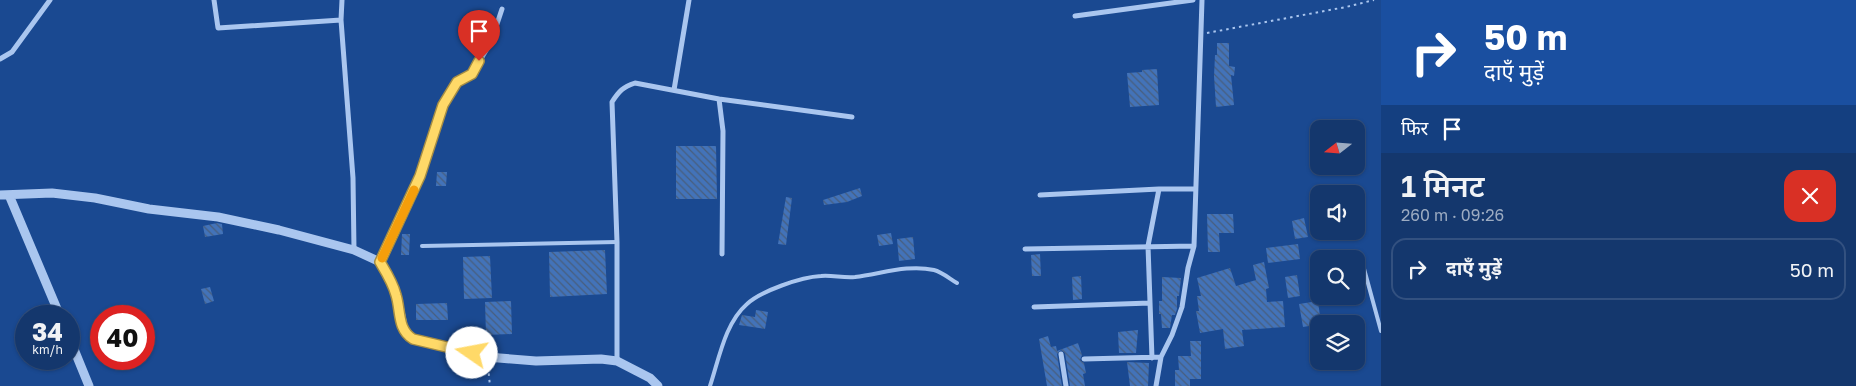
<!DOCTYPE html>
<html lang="hi">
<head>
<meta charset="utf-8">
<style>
	:root { --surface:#14376d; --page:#1d3f72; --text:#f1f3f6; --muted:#9dacc2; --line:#335180 }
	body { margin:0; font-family:"Golos Text","Noto Sans Devanagari",sans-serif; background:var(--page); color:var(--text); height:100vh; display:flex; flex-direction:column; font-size:19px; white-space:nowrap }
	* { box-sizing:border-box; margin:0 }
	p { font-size:16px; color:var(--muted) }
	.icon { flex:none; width:28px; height:28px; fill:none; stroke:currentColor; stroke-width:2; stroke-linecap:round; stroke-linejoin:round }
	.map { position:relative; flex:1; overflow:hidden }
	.drawer { display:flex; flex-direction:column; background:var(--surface); width:475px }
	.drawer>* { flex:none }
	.top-card { background:#1a4fa0; color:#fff; overflow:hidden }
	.needle { width:32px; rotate:253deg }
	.controls { position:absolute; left:1310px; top:120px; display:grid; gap:10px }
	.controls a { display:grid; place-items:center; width:55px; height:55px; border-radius:10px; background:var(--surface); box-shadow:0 1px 4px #0004,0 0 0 1px var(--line); font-size:25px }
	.speed { position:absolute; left:15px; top:305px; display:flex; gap:10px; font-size:25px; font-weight:700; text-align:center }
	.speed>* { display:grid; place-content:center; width:65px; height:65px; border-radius:50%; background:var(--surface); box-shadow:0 1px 4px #0004,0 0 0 1px var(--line); line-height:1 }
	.speed small { font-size:12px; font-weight:400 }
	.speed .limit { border:8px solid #d22; background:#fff; color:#111 }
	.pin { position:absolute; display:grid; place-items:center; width:42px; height:42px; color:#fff; margin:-51px -21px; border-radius:50% 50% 50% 0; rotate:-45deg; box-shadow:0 0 5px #0007 }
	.pin .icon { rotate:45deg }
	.me { position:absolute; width:55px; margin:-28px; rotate:282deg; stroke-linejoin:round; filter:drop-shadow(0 0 4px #0008) }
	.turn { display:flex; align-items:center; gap:18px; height:105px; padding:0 20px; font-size:22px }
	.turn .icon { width:65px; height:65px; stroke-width:2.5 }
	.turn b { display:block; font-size:35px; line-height:42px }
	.then { display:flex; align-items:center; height:48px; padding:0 20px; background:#0003; gap:10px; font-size:19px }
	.round { display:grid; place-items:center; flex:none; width:52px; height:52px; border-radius:15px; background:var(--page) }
	.head { display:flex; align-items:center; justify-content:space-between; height:85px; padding:0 20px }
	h1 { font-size:30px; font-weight:600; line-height:38px }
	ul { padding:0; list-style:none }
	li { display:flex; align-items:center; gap:15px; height:62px; margin:0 10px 8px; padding:0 10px; border:2px solid var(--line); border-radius:15px }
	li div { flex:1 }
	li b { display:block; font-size:19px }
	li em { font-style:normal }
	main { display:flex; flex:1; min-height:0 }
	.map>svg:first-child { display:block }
	.building { fill:url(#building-back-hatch) }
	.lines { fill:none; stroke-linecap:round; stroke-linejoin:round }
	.path { stroke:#aac6ef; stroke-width:2; stroke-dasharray:2.5 4; stroke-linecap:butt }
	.service { stroke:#aac6ef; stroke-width:4 }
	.minor { stroke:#aac6ef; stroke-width:5 }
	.tertiary { stroke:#aac6ef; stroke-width:9 }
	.route-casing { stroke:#a68d44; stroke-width:12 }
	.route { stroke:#ffd968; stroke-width:9 }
	.slow { stroke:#f59e0b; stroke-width:9 }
</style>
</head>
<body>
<main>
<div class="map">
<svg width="1381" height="386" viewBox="0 0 1381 386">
	<defs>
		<pattern id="building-back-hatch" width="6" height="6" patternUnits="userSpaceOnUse" patternTransform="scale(1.25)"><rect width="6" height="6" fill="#4373b9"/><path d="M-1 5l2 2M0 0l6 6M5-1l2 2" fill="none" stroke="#485e7d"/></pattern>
	</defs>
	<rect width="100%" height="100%" fill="#1a4991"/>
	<path class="building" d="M1217 43H1229V66L1235 67 1234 76 1231 75 1234 105 1216 107 1214 76 1215 55H1217Z
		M1157 69 1159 105 1130 107 1127 73 1142 72V70Z
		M676 146H716L717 199H676Z
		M437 172H447L446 186H436Z
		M860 188 862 196 847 202 824 205 823 200Z
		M786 197 792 198 786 245 778 244Z
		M1207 214H1233L1234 233H1219L1220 252H1208Z
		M1304 218 1308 237 1295 239 1292 221Z
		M217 223 222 224 223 234 205 237 203 226Z
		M891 233 893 244 879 246 877 235Z
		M402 234H410L409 255H401Z
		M913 237 915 259 899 261 897 239Z
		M1298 244 1300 259 1268 263 1266 248Z
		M605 250 607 294 550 297 549 252Z
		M1040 254 1041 276H1032L1031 255Z
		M490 256 492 298 464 299 463 257Z
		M1264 262 1269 288 1266 289 1267 302 1283 301 1285 327 1242 330 1244 346 1225 349 1223 329 1200 333 1196 311H1199L1197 296H1201L1197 278 1230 268 1236 286 1256 280 1253 265Z
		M1297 275 1300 296 1288 298 1285 277Z
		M1081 276 1082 299 1073 300 1072 277Z
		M1162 277 1181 278 1179 296H1177V309L1175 315H1172L1170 328H1162L1161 314H1159V301H1162Z
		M210 287 214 301 205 304 201 289Z
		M511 301 512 334 486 335 485 302Z
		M1318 301 1321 324 1303 327 1299 304Z
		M447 303 448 320H416V304Z
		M756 310 768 312 765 329 739 325 742 315 755 317Z
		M1138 330 1136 353H1119L1118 332Z
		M1048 336 1051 347 1056 346 1057 351 1078 343 1082 355 1080 360 1084 363 1086 373 1083 374 1085 386H1070L1065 353 1061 350 1057 354 1062 386H1047L1039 339Z
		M1190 341H1201V379H1190V386H1175V370H1179L1178 356H1191Z
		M1127 362 1149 363 1148 386H1130Z"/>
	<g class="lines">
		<path class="path" d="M1207 33 1346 7 1374 0
			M488 367 490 386"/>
		<path class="service" d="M422 246 617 242
			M1363 265 1381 331
			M710 386C719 359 725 323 747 304 761 291 801 277 821 276 832 275 843 278 855 277 881 274 908 264 934 270 942 272 950 279 957 283"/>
		<path class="minor" d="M214 0 218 28 341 20
			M342 0 341 20 353 178 354 250
			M1075 16 1193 0
			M0 59 12 52 50 0
			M674 90 689 0
			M719 99 852 117
			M1159 189H1195
			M1040 195 1159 189 1148 246 1152 358
			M1025 249 1194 246
			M380 262 420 176 443 105 457 82 472 74 491 42 502 9
			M1034 307 1150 303
			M1061 354 1066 386
			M1084 359 1161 357
			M617 361V242L612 102C619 91 623 87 635 83L719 99 723 131 722 254
			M1156 386 1161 357 1172 335 1182 307 1188 268 1194 246 1202 0"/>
		<path class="tertiary" d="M0 195 52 193 95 198 149 209 218 217 279 230 354 250 380 262 397 296 404 331 413 339 487 357 536 361 601 359 617 361 650 378 658 386
			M9 195 60 316
			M69 337 89 386"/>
	</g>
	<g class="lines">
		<defs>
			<path id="route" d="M472 353 413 339C397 329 401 311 396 295 393 283 386 272 380 262L420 176 443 105 457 82 472 74 479 61"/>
		</defs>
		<use href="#route" class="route-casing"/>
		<use href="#route" class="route"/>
		<path class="slow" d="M382 258 414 190"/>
	</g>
</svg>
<div class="controls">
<a><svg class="needle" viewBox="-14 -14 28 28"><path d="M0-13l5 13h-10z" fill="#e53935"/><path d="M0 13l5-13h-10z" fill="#9dacc2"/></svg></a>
<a><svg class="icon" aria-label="sound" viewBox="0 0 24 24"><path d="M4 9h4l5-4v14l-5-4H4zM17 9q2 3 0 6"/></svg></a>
<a><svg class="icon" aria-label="search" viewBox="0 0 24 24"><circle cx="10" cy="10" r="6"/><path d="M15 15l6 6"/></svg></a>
<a><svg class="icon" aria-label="layers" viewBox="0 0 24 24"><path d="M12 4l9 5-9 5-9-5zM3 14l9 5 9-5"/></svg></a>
</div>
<div class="speed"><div>34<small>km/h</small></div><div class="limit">40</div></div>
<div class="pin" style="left:479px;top:61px;background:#d93025"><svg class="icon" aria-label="arrive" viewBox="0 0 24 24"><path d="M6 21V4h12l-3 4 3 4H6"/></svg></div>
<svg class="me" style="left:472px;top:353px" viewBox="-20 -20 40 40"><circle r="19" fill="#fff"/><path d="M0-13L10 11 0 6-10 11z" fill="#ffd968"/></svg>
</div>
<section class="drawer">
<div class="top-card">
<div class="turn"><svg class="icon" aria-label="right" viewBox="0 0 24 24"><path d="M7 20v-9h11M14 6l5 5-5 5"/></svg><div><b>50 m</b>दाएँ मुड़ें</div></div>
<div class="then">फिर<svg class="icon" aria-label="arrive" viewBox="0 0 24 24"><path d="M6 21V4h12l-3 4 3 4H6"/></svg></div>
</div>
<div class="head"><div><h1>1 मिनट</h1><p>260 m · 09:26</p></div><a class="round" style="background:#d93025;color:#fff"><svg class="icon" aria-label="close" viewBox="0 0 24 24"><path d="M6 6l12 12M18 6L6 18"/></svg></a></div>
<ul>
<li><svg class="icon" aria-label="right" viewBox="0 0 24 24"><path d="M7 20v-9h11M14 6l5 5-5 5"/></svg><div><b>दाएँ मुड़ें</b></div><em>50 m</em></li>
</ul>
</section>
</main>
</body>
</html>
